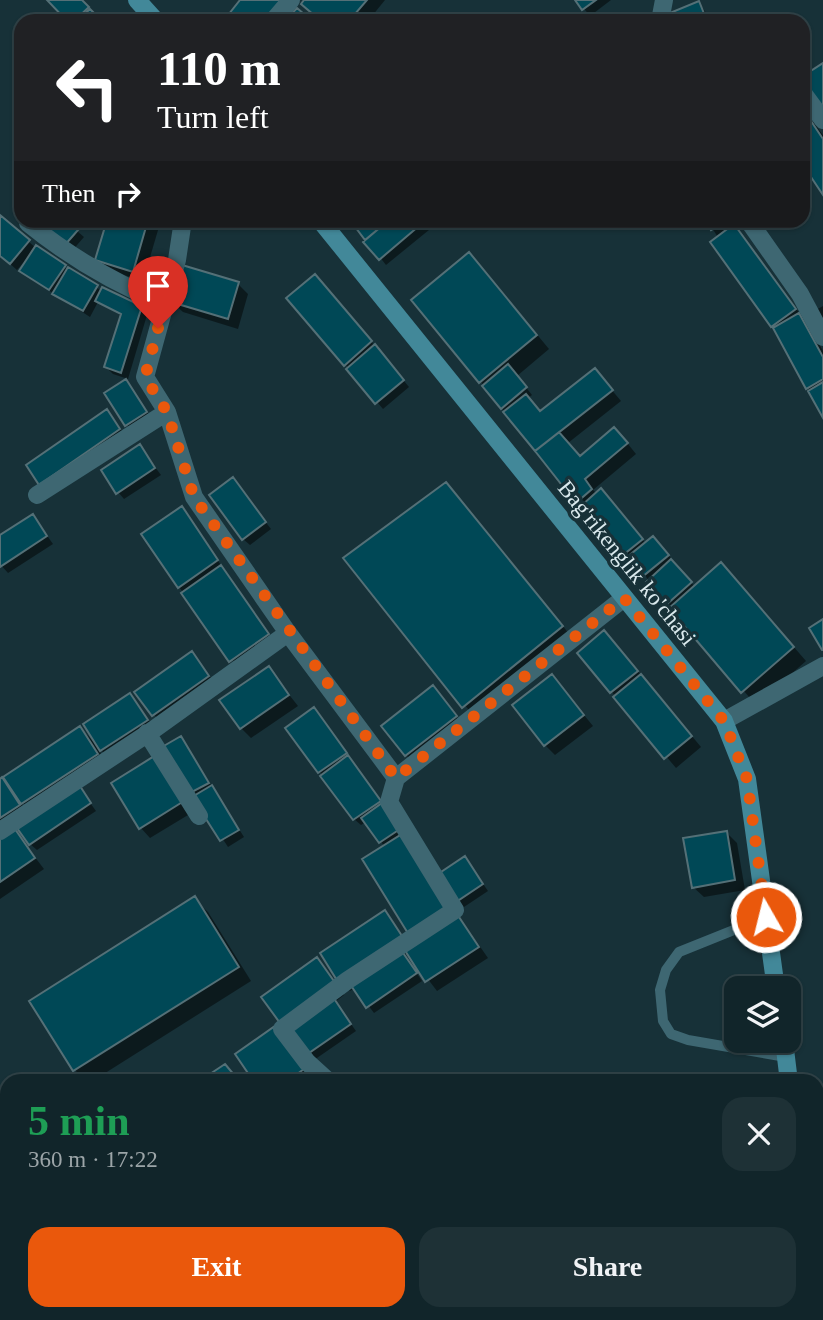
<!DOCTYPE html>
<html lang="en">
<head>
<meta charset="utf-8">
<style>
	:root { --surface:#11252a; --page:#1e3136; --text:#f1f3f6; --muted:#9ca5a8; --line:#304247; --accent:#ea580c }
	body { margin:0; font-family:Georgia,serif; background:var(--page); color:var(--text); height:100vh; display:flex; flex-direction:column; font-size:26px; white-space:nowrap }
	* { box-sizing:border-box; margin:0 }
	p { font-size:23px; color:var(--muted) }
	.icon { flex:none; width:38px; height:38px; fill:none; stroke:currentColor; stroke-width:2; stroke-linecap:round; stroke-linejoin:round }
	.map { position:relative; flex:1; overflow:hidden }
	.side { position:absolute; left:0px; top:1074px; width:824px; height:247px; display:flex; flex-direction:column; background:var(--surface); border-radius:21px 21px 0 0; box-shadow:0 2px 5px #0004,0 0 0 2px var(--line) }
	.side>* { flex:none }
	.hud { position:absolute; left:14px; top:14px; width:796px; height:214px; border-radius:21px; box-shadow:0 2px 5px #0004,0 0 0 2px var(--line); background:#202124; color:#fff; overflow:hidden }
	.controls { position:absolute; left:724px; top:976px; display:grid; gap:14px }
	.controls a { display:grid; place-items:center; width:77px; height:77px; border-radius:14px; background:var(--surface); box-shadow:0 2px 5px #0004,0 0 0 2px var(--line); font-size:35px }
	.pin { position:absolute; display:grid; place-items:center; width:60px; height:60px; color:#fff; margin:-72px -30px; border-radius:50% 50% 50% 0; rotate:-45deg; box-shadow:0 0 7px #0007 }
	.pin .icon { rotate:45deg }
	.me { position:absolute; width:77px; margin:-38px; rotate:352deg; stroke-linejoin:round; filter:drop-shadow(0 0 5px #0008) }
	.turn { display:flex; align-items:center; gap:24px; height:147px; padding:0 28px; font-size:32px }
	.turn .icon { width:91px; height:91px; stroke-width:2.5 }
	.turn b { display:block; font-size:49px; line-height:60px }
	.then { display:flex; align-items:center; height:66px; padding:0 28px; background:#0003; gap:14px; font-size:26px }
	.round { display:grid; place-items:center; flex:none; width:74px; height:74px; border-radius:21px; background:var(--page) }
	.headline { display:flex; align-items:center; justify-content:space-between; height:119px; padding:0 28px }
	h1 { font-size:42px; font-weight:700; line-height:52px; color:#1e9e55 }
	.primary-button { display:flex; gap:14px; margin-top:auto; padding:14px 28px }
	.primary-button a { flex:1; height:80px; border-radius:21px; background:var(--accent); color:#fff; font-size:28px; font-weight:700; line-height:80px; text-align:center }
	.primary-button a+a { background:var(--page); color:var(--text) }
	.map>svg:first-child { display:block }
	.shadow { fill:#0007 }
	.building { fill:#004856; stroke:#547077; stroke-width:2 }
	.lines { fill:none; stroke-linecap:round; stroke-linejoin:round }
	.service { stroke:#3e6772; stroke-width:10 }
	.minor { stroke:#3e6772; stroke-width:18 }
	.secondary { stroke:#428899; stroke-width:18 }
	.route { stroke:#ea580c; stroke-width:12; stroke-dasharray:0 21.6 }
	.labels { text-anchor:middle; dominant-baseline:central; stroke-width:7; stroke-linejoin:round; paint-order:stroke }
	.street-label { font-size:23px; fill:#dae9ed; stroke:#173138 }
</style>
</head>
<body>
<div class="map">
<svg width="823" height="1320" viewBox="0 0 823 1320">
	<rect width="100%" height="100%" fill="#173138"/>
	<path class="shadow" d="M50 0H80L100 21H70Z
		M307 0H385L368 21H322Z
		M577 0H611L590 16Z
		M699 3 712 21H669Z
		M803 109 823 135V192L808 169 803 171Z
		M0 217 36 248 68 270 102 291 141 308 147 315 128 379 113 374 106 367 122 316 98 302 90 317 28 277 21 270 23 263 17 270 0 255Z
		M36 220 77 231 84 237 71 252Z
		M109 220H161L143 281 108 270 97 260Z
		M351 220H368L378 232 392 220 440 221 386 265Z
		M707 220H734L735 227 809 326 823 351V414L776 329Z
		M482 268 549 349 517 376 532 395 528 398 541 412 595 370 621 401 568 443 581 458 624 439 636 454 593 490 597 494 608 497 646 544 660 545 695 587 734 578 806 661 756 705 589 511 577 502 480 381Z
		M238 284 248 294 238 329 183 312 172 302Z
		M325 286 409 387 383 409 345 364Z
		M823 306V323L816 310Z
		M126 381 152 419 133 431 127 425Z
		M107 411 129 440 40 484Z
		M140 447 161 475 124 499 118 492Z
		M233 480 271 529 250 545 243 539Z
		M446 484 575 641 477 720 345 558Z
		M181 509 278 645 241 671 179 587Z
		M33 516 53 544 8 573 0 564V537Z
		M611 639 701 747 676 768 579 653Z
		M192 653 218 687 163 726 137 692Z
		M268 668 298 706 251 738 241 728Z
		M552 676 593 726 555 755 545 745Z
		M433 688 465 727 416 765 406 755Z
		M130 695 154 727 108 757 96 745 107 764 32 813 21 801 26 812 0 829V781L11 789 80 728 96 744Z
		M314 709 488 958 437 991 408 953 404 955 422 981 374 1013 355 988 350 991 340 981 385 912 411 946 385 847 366 822 361 825 354 819 288 728Z
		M181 738 244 837 228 847 192 792Z
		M155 758 193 812 150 838 140 827Z
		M80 789 96 811 37 850 30 844Z
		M15 831 44 869 0 899V841Z
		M726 832 737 843 745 890 704 897 693 887Z
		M465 858 488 891 464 907 457 900Z
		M194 899 208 912 251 981 91 1082H86L75 1070 32 1002Z
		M316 960 344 995 335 1002 356 1031 314 1060 308 1054Z
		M285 1039 313 1080 256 1082Z
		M0 1121 7 1134V1181L0 1166Z
		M253 1314H331L318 1320H246Z
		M566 1314H598L603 1320H552V1316Z
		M613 1314H687L688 1320H614Z
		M699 1314H758L759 1320H700Z"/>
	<path class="building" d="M47 0H82L89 7 74 21H67Z
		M240 0H282L265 21H228L225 19Z
		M304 0H367L349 21H321L301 4Z
		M575 0H596L582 10Z
		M699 1 707 21H668L665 15Z
		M297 8 312 21H285Z
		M90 9 102 21H77Z
		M213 14 219 21H206Z
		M823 63V109L803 80V76Z
		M803 109 823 139V195L803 165Z
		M0 215 30 240 10 264 0 256Z
		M34 220H68L78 230 64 246Z
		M107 220H148L133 272 95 260Z
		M350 220H369L377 230 365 240Z
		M389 220H426L379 260 363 242Z
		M705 220H727L711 230Z
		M734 224 796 309 771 327 710 242Z
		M36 245 66 265 49 290 19 271Z
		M469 252 537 335 479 383 411 300Z
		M182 265 239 282 228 319 171 302Z
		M68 267 98 285 83 311 52 294Z
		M315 274 372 341 344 366 286 298Z
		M102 287 142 306 121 373 104 367 121 314 95 301Z
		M799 313 823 357V379L806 389 773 328Z
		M375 344 404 380 375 404 346 369Z
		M508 364 527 387 501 409 482 386Z
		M595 368 613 390 535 451 503 412 526 394 540 411Z
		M126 379 147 412 125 426 104 393Z
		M823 382V418L808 391Z
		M107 409 120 429 39 485 26 465Z
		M614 427 628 443 585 479 592 489 576 503 535 451 559 432 580 456Z
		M140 444 155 468 116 494 101 470Z
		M233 477 266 522 242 540 209 495Z
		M446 482 563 626 462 708 343 558Z
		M601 488 643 539 623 555 582 505Z
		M182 506 218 560 178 588 141 534Z
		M33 514 47 536 0 567V535Z
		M653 536 669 555 642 577 626 558Z
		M671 559 692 582 666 605 646 582Z
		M721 562 794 647 741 693 669 608Z
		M221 565 269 634 229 662 181 593Z
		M823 619V650H822L809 628Z
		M604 630 638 671 610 693 577 653Z
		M192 651 209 676 152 716 134 692Z
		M269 666 289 695 240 729 219 700Z
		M552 674 584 715 544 746 512 705Z
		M641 674 692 736 664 759 613 697Z
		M433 685 457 716 405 756 381 726Z
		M130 693 148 720 100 751 83 724Z
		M314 707 347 753 318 773 285 728Z
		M80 726 98 754 21 804 3 777Z
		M181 736 209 783 190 793 162 747Z
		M156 755 184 801 139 829 111 783Z
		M348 755 381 801 353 820 320 776Z
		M2 777 20 805 0 818V779Z
		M212 785 239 830 220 841 192 797Z
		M80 786 91 803 29 845 17 828Z
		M382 803 400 829 379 843 361 818Z
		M15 829 35 858 0 882V839Z
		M727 831 735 880 692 888 683 838Z
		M402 834 449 911 409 935 362 859Z
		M465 856 483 884 456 902 438 874Z
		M195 896 239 967 73 1071 29 1001Z
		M385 910 404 939 338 982 320 953Z
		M457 914 479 947 425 982 404 949Z
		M401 950 417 973 366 1008 350 984Z
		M317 957 336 984 280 1023 261 997Z
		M333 997 351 1024 306 1055 288 1028Z
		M275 1026 304 1069 286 1082H254L235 1054Z
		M225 1064 240 1082H198Z
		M0 1121 6 1133 0 1137Z
		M7 1138V1185L0 1170V1141Z
		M7 1292V1310L0 1298Z
		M823 1293V1320H816L817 1294Z
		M10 1314H40L43 1320H13Z
		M69 1314H131L134 1320H72Z
		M249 1314H287L290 1320H244L243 1317Z
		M290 1314H310L297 1320H293Z
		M595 1314 596 1320H550V1315Z
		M611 1314H679L680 1320H612Z
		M698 1314H753V1320H698Z"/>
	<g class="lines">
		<path class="service" d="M766 917 679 952 666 970 660 990 663 1021 671 1034 688 1040 786 1057"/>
		<path class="minor" d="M273 21 291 0
			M660 21 664 0
			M803 93 823 120
			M748 220 800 294 823 337
			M28 223C71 258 114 283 165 304L177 260 183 220
			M37 495 167 412 145 377 165 304
			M288 633 396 778 624 598
			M724 721 823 666
			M147 733 199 816
			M0 831 153 730 288 633 194 497 167 412
			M329 1082 307 1062 282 1029 348 980 455 910 389 802 396 778
			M0 1183 7 1198
			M61 1314 64 1320
			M693 1314 694 1320
			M796 1314 797 1320"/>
		<path class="secondary" d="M137 0 156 21
			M320 220 724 721 747 779 776 989
			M784 1041 789 1082
			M817 1228 823 1226
			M398 1320 410 1314"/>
	</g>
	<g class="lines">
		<path class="route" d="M158 328 145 377 167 412 194 497 396 778 624 598 724 721 747 779 766 917"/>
	</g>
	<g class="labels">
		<g class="street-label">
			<text transform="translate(627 563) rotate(51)">Bag'rikenglik ko'chasi</text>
		</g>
	</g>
</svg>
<div class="controls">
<a><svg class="icon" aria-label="layers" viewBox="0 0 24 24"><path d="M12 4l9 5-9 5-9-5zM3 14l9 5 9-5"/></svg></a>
</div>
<div class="pin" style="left:158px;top:328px;background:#d93025"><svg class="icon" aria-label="arrive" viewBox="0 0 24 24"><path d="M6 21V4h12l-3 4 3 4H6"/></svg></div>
<svg class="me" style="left:766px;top:917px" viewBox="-20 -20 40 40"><circle r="17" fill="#ea580c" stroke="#fff" stroke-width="3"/><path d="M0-11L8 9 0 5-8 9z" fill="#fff"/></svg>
<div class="hud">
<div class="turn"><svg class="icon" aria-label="left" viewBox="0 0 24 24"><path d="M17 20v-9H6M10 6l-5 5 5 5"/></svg><div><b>110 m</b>Turn left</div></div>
<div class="then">Then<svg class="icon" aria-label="right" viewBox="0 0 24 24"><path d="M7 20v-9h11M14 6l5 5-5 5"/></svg></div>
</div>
<section class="side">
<div class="headline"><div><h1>5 min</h1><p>360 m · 17:22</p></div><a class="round"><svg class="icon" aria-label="close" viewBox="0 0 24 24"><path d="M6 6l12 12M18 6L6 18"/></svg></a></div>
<div class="primary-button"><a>Exit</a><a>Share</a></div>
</section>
</div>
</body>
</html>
